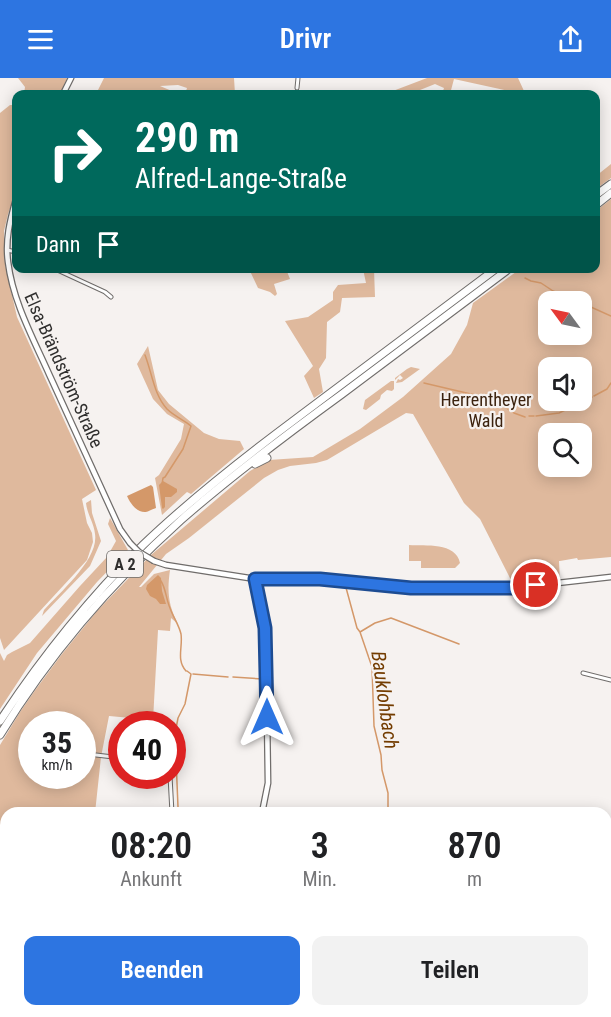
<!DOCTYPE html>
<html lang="de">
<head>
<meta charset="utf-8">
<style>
	:root { --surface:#fff; --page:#f2f2f2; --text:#202124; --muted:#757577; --accent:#2d75e1 }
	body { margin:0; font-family:"Roboto Condensed",sans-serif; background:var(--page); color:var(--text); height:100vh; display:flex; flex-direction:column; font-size:22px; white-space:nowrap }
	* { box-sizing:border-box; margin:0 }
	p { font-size:20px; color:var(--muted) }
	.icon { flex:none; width:33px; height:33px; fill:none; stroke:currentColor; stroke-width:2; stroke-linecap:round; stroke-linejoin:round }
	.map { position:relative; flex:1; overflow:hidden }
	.panel { position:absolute; left:0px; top:729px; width:612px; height:210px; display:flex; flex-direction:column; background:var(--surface); border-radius:18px 18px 0 0; box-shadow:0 3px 15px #0003 }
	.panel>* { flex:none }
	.guide { position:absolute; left:12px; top:12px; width:588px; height:183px; border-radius:12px; box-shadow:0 3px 15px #0003; background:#00695c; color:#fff; overflow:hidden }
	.needle { width:39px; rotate:303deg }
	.tools { position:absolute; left:538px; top:213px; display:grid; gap:12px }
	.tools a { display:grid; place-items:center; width:54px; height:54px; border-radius:12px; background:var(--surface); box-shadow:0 3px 15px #0003; font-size:30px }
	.speed { position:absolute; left:18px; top:633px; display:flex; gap:12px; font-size:30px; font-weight:700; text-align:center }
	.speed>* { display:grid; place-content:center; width:78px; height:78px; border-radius:50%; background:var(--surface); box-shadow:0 3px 15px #0003; line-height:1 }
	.speed small { font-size:15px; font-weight:400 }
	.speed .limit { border:9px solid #d22; background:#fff; color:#111 }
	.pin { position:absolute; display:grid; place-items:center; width:51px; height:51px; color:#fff; margin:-26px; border:3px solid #fff; border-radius:50%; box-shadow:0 2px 6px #0007 }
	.me { position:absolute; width:66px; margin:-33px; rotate:0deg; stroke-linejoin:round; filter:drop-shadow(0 0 4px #0008) }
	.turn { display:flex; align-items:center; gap:21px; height:126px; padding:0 24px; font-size:27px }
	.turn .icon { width:78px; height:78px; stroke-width:2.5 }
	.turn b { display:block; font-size:42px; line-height:51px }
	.then { display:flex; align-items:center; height:57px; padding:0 24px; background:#0003; gap:12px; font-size:22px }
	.eta { display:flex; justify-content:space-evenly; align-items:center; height:102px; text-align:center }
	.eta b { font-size:36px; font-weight:600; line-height:42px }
	.primary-button { display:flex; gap:12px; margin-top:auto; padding:12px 24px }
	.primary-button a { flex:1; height:69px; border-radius:12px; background:var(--accent); color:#fff; font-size:24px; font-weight:600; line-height:69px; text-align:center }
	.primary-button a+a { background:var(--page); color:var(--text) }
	header { display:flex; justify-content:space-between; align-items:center; height:78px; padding:0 24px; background:var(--accent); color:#fff; font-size:27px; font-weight:600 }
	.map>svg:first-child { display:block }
	.green { fill:#dfb99d; fill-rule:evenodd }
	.water { fill:#d49869 }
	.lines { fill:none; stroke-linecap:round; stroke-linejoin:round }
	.stream { stroke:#d49869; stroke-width:1.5 }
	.street-casing { stroke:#706d6b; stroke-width:5 }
	.secondary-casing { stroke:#706d6b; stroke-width:7 }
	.highway-casing { stroke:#706d6b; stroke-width:9 }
	.street { stroke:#fff; stroke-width:3 }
	.secondary { stroke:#fff; stroke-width:4.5 }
	.highway { stroke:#fff; stroke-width:7 }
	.secondary-bridge-casing { stroke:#706d6b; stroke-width:7; stroke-linecap:butt }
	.secondary-bridge { stroke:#fff; stroke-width:4.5 }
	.route-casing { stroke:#1d4c92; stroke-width:15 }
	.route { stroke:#2d75e1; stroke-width:10 }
	.labels { text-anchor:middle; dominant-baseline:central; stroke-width:4.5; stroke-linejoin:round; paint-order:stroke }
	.shield { fill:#f6f2f0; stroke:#6b6a68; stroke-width:1.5 }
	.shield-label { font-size:16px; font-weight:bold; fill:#302f2e }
	.street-label { font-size:18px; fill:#302f2e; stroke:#f6f2f0 }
	.park-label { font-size:18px; fill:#3b220e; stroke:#f6f2f0 }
	.water-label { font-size:20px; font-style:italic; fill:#733c00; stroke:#f6f2f0 }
</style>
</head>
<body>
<header><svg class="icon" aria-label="menu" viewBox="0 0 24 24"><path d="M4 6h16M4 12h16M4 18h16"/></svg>Drivr<svg class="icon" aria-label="share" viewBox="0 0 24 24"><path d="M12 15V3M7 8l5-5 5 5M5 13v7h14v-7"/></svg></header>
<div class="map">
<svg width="611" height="939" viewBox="0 0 611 939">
	<rect width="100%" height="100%" fill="#f6f2f0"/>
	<path class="green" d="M18 0H67L60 16H24L25 9Z
		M104 0H234L235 16H185L187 10 178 7 160 8 179 16H110L98 12Z
		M427 0H518L524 13 523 16 454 1 450 16H442L444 10 435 6 410 16H385Z
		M10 27H16V113L8 136 4 153 5 186 17 239 96 412 82 421 87 445 92 455 93 464 87 482 4 572 0 560V35Z
		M611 86V100L596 111V98Z
		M611 121V479L578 482 577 480 560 483H559L560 505 513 510 512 504 480 441 464 425 413 336 406 335 327 382 316 385 290 388 278 392 264 400 189 460 166 476 139 509H141L154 496 170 492C167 513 168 527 178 546L171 540 170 553 158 552 153 642 109 638 101 679 95 735H6V907H0V667L20 634 36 611 62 576 97 533 151 477 250 393 269 382 313 379 360 351 403 319 451 276 467 247 473 225 520 191 596 190V133ZM549 224H582V256H549ZM549 290H582V322H549ZM549 356H582V388H549ZM32 646H82V698H32Z
		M249 191H286L290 201 274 206 277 216 275 218 270 214 258 210Z
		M363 191H374L375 219 342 220 340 234 327 244 326 280 319 291 323 314 314 320 304 298 313 288 285 243 308 239 333 222V214L338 207 366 205Z
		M148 268 158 312 169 326 204 355 219 361 240 363 244 371 191 416 187 414 162 437 155 400 159 397 181 361 184 346 167 336 153 321 137 286Z
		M411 289 420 291 402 304 396 305 398 301 400 302 403 300 400 297 395 302V300L407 291Z
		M391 303H394V311L392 313 387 312 381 317 380 321 366 332 363 331 365 322Z
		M91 422 92 435 101 463 90 488 42 538 44 532C60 514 99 481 95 456 94 445 87 436 86 425Z
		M110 440 128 472 97 504 37 575 0 631V575L4 583 7 577 12 574 30 565 80 508 107 479 116 463 108 446Z
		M409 467C425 468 456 464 460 485L455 490H421V483H409Z
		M611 756V939H290L305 933H606V758Z"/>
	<path class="water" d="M163 403 177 411V414L171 419H165V429L163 431 162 430 159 407Z
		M151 407 153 409 156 430C155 430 147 434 146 434 137 435 130 425 127 418Z
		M158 497 161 500 162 513 166 526H160L156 521 150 518 146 511 147 507Z
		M0 907H6V933H305L288 939H0Z"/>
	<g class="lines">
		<path class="stream" d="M525 200 531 203 541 205 553 213 580 224
			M582 225 611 238
			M145 277C152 295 154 317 167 331 174 338 184 342 191 348L183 371 165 399 163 400 162 406
			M424 305 475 317
			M479 318 493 321 514 335 525 339
			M594 318 607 311 611 305
			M529 338H534
			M536 338 559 335 592 319
			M161 503C166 511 166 521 170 530 173 539 179 547 181 556 183 569 176 582 186 593
			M345 506 357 550 360 554 372 589 374 648 381 677 382 692 388 715V730L402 735
			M360 554 375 545 391 540 459 566
			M193 596 228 599
			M233 599 263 601
			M180 735 178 729 175 656 178 640 185 626 191 596 187 593
			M606 820 611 813
			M513 933 532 939
			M333 936 343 939
			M433 939 436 933
			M548 939 550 933"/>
		<defs>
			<path id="street" d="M297 10 298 0
				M7 172 16 174
				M53 190 105 214 111 219
				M583 595 611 602
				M96 677 122 680
				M170 698 172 735"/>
			<path id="secondary" d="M63 16 71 0
				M16 121C10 142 5 162 8 184 13 224 33 260 49 296 73 348 96 399 120 451L130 465
				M154 483 166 487 249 500 320 501 411 510H513L611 499
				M255 501 265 550 266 569 268 705 262 735
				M285 933 286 939"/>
			<path id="highway" d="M596 117 611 106
				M596 127 611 115
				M255 386 267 380
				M0 643C42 579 89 521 143 467 192 420 246 378 301 337 366 288 432 239 497 190
				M0 657C49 577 111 505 181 442 232 397 287 356 342 316 398 274 454 232 510 190"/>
		</defs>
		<use href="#street" class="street-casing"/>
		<use href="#secondary" class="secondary-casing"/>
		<use href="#highway" class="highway-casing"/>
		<use href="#street" class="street"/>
		<use href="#secondary" class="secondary"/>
		<use href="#highway" class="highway"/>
		<defs>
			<path id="secondary-bridge" d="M130 465 139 474 154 483"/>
		</defs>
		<use href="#secondary-bridge" class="secondary-bridge-casing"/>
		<use href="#secondary-bridge" class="secondary-bridge"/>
	</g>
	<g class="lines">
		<defs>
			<path id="route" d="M267 639 265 550 255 501H320L411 510H513L536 507"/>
		</defs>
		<use href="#route" class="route-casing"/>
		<use href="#route" class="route"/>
	</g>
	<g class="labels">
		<rect class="shield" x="107" y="473" width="36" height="26" rx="4.5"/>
		<g class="shield-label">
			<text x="125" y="486">A 2</text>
		</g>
		<g class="street-label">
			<text transform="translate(64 292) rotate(66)">Elsa-Brändström-Straße</text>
		</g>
		<g class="park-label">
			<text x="486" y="321">Herrentheyer<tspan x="486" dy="21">Wald</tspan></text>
		</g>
		<g class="water-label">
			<text transform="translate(385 622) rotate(82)">Bauklohbach</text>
		</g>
	</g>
</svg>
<div class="tools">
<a><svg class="needle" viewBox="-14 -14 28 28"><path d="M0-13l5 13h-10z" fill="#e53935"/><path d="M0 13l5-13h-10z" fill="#757577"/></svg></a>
<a><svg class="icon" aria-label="sound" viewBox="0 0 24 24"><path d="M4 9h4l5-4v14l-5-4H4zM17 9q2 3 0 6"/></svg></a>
<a><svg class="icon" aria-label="search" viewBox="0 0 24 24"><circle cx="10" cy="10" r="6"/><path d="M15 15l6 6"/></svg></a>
</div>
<div class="speed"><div>35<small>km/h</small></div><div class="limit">40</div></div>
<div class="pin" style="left:536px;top:507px;background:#d93025"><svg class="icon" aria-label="arrive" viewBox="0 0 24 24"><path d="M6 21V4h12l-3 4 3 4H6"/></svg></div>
<svg class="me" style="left:267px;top:639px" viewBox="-20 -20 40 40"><path d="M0-17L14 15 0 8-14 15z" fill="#2d75e1" stroke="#fff" stroke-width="4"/></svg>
<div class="guide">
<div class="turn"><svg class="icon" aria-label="right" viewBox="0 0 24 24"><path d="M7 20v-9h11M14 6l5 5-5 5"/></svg><div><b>290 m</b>Alfred-Lange-Straße</div></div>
<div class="then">Dann<svg class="icon" aria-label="arrive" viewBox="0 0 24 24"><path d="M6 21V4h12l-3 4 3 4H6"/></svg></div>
</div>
<section class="panel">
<div class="eta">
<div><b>08:20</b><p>Ankunft</p></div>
<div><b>3</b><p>Min.</p></div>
<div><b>870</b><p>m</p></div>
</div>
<div class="primary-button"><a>Beenden</a><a>Teilen</a></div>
</section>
</div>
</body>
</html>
